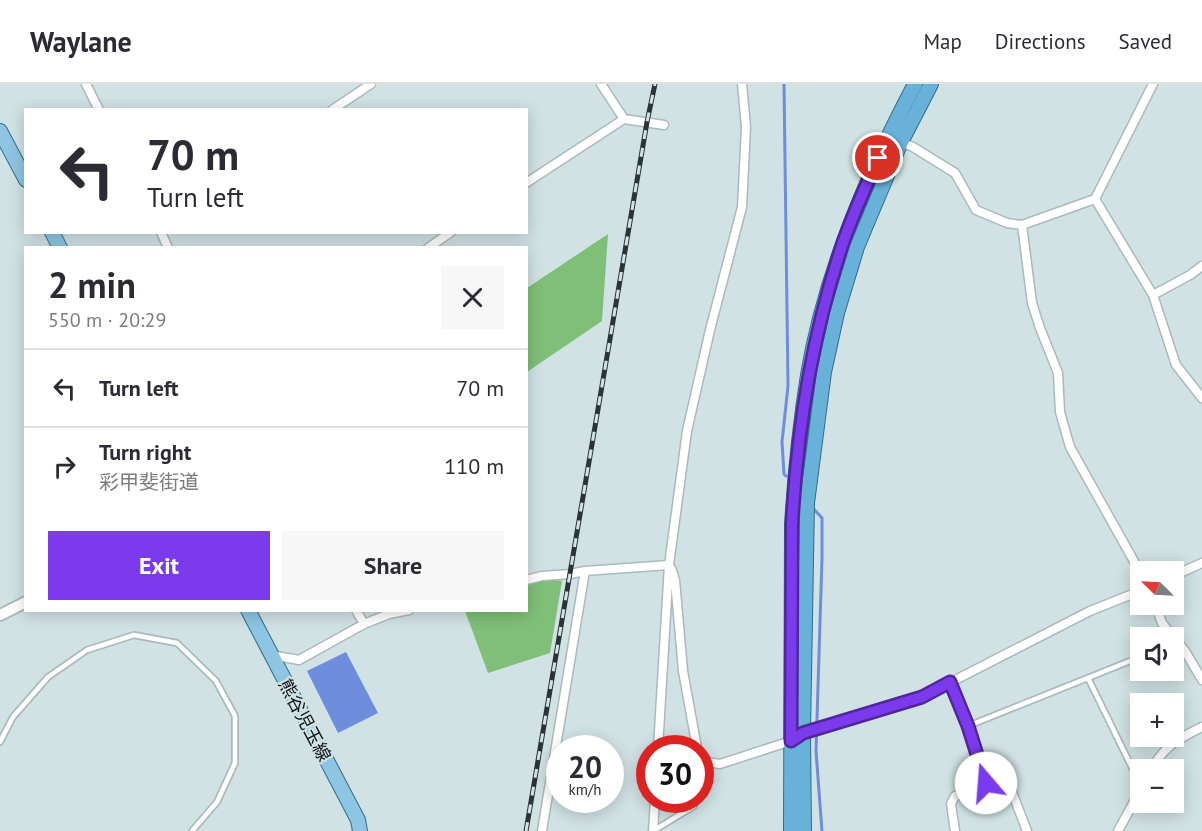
<!DOCTYPE html>
<html lang="en">
<head>
<meta charset="utf-8">
<style>
	:root { --surface:#fff; --page:#f7f7f7; --text:#2b2b33; --muted:#7c7c81; --line:#e1e1e2; --accent:#7c3aed }
	body { margin:0; font-family:"PT Sans","Noto Sans JP",sans-serif; background:var(--page); color:var(--text); height:100vh; display:flex; flex-direction:column; font-size:22px; white-space:nowrap }
	* { box-sizing:border-box; margin:0 }
	p { font-size:20px; color:var(--muted) }
	.icon { flex:none; width:33px; height:33px; fill:none; stroke:currentColor; stroke-width:2; stroke-linecap:round; stroke-linejoin:round }
	.map { position:relative; flex:1; overflow:hidden }
	.details { position:absolute; left:24px; top:162px; width:504px; height:366px; display:flex; flex-direction:column; background:var(--surface); border-radius:0px; box-shadow:0 3px 15px #0003 }
	.details>* { flex:none }
	.hud { position:absolute; left:24px; top:24px; width:504px; height:126px; border-radius:0px; box-shadow:0 3px 15px #0003; background:#fff; color:var(--text); overflow:hidden }
	.needle { width:39px; rotate:294deg }
	.tools { position:absolute; left:1130px; top:477px; display:grid; gap:12px }
	.tools a { display:grid; place-items:center; width:54px; height:54px; border-radius:0px; background:var(--surface); box-shadow:0 3px 15px #0003; font-size:30px }
	.speed { position:absolute; left:546px; top:651px; display:flex; gap:12px; font-size:30px; font-weight:700; text-align:center }
	.speed>* { display:grid; place-content:center; width:78px; height:78px; border-radius:50%; background:var(--surface); box-shadow:0 3px 15px #0003; line-height:1 }
	.speed small { font-size:15px; font-weight:400 }
	.speed .limit { border:9px solid #d22; background:#fff; color:#111 }
	.pin { position:absolute; display:grid; place-items:center; width:51px; height:51px; color:#fff; margin:-26px; border:3px solid #fff; border-radius:50%; box-shadow:0 2px 6px #0007 }
	.me { position:absolute; width:66px; margin:-33px; rotate:342deg; stroke-linejoin:round; filter:drop-shadow(0 0 4px #0008) }
	.turn { display:flex; align-items:center; gap:21px; height:126px; padding:0 24px; font-size:27px }
	.turn .icon { width:78px; height:78px; stroke-width:2.5 }
	.turn b { display:block; font-size:42px; line-height:51px }
	.round { display:grid; place-items:center; flex:none; width:63px; height:63px; border-radius:0px; background:var(--page) }
	.overview { display:flex; align-items:center; justify-content:space-between; height:102px; padding:0 24px }
	h1 { font-size:36px; font-weight:600; line-height:45px }
	.button { display:flex; gap:12px; margin-top:auto; padding:12px 24px }
	.button a { flex:1; height:69px; border-radius:0px; background:var(--accent); color:#fff; font-size:24px; font-weight:600; line-height:69px; text-align:center }
	.button a+a { background:var(--page); color:var(--text) }
	ul { padding:0; list-style:none }
	li { display:flex; align-items:center; gap:18px; height:78px; padding:0 24px; border-top:2px solid var(--line) }
	li div { flex:1 }
	li b { display:block; font-size:22px }
	li em { font-style:normal }
	header { display:flex; align-items:center; gap:36px; box-sizing:border-box; height:84px; padding:0 30px; background:var(--surface); border-bottom:2px solid var(--line) }
	header strong { font-size:28px }
	nav { display:flex; gap:33px; margin-inline-start:auto; font-size:21px }
	.map>svg:first-child { display:block }
	.green { fill:#7fbf78 }
	.water { fill:#6e8ddd }
	.lines { fill:none; stroke-linecap:round; stroke-linejoin:round }
	.stream { stroke:#6e8ddd; stroke-width:3 }
	.service-casing { stroke:#aababc; stroke-width:8 }
	.minor-casing { stroke:#aababc; stroke-width:11 }
	.tertiary-casing { stroke:#aababc; stroke-width:14 }
	.primary-casing { stroke:#2f6c8d; stroke-width:16 }
	.trunk-casing { stroke:#2f6c8d; stroke-width:16 }
	.service { stroke:#fff; stroke-width:4.5 }
	.minor { stroke:#fff; stroke-width:8 }
	.tertiary { stroke:#fff; stroke-width:10 }
	.primary { stroke:#8ec5e3; stroke-width:14 }
	.trunk { stroke:#68b2da; stroke-width:14 }
	.rail-casing { stroke:#2c3334; stroke-width:5 }
	.rail { stroke:#d1e2e4; stroke-width:3; stroke-dasharray:9; stroke-linecap:butt }
	.route-casing { stroke:#51269a; stroke-width:15 }
	.route { stroke:#7c3aed; stroke-width:10 }
	.labels { text-anchor:middle; dominant-baseline:central; stroke-width:4.5; stroke-linejoin:round; paint-order:stroke }
	.street-label { font-size:18px; fill:#0b1011; stroke:#d1e2e4 }
</style>
</head>
<body>
<header>
<strong>Waylane</strong>
<nav><a>Map</a><a>Directions</a><a>Saved</a></nav>
</header>
<div class="map">
<svg width="1202" height="747" viewBox="0 0 1202 747">
	<rect width="100%" height="100%" fill="#d1e2e4"/>
	<path class="green" d="M608 150 602 237 527 288V204Z
		M542 494 562 497 550 569 488 589 465 527 526 526 527 499Z"/>
	<path class="water" d="M346 568 378 629 338 649 307 587Z"/>
	<g class="lines">
		<path class="stream" d="M784 0 788 302 782 358 784 390 786 392
			M812 423 822 434V474L816 667 822 747"/>
		<defs>
			<path id="service" d="M1088 594 1140 700
				M968 642 1140 573
				M0 658 13 633 48 593 87 566 134 551 177 559 216 597 235 632V679L217 718 192 747
				M700 690 707 678
				M653 747 694 722 695 716"/>
			<path id="minor" d="M86 0 99 26
				M601 0 624 35
				M332 26 371 0
				M901 58 913 63 955 89 976 126 1007 139 1022 141 1095 115 1153 0
				M526 99 624 35 664 41
				M1095 115 1153 211 1176 281 1202 314
				M1022 141 1032 219 1040 244 1058 289 1060 328 1070 363 1140 488
				M161 148 168 164
				M428 164 451 148
				M1153 211 1190 191 1202 182
				M671 484 675 496 683 587 697 664
				M1173 492 1202 479
				M526 496 542 492 570 490 585 487 669 481
				M1155 520 1162 539 1185 567 1202 596
				M356 526 364 540
				M271 571 299 576 364 540 389 530 409 526
				M950 598 968 642 986 699 1012 708 1027 747
				M658 664 669 481 687 347 710 246 742 123 746 43 742 0
				M700 671 707 678 720 680 791 657 803 649 922 613 1090 527 1140 507
				M1151 686C1165 661 1178 655 1202 643
				M542 747 585 487
				M653 747 655 716
				M955 747 951 720 955 712 979 704 986 699
				M1118 747 1140 707"/>
			<path id="tertiary" d="M0 531 26 518"/>
			<path id="primary" d="M0 47 26 96
				M52 148 60 164
				M248 526 358 736 360 747"/>
			<path id="trunk" d="M791 747 792 441C795 392 800 341 808 291 825 189 867 91 915 0
				M804 747 803 649 807 419 824 288 837 229 857 163 901 58 931 0"/>
		</defs>
		<use href="#service" class="service-casing"/>
		<use href="#minor" class="minor-casing"/>
		<use href="#tertiary" class="tertiary-casing"/>
		<use href="#primary" class="primary-casing"/>
		<use href="#trunk" class="trunk-casing"/>
		<use href="#service" class="service"/>
		<use href="#minor" class="minor"/>
		<use href="#tertiary" class="tertiary"/>
		<use href="#primary" class="primary"/>
		<use href="#trunk" class="trunk"/>
		<defs>
			<path id="rail" d="M526 747 647 38 655 0"/>
		</defs>
		<use href="#rail" class="rail-casing"/>
		<use href="#rail" class="rail"/>
	</g>
	<g class="lines">
		<defs>
			<path id="route" d="M878 74C866 102 853 130 843 159 812 250 797 346 792 441L791 657 803 649 922 613 950 598 968 642 986 699"/>
		</defs>
		<use href="#route" class="route-casing"/>
		<use href="#route" class="route"/>
	</g>
	<g class="labels">
		<g class="street-label">
			<text transform="translate(305 636) rotate(62)">熊谷児玉線</text>
		</g>
	</g>
</svg>
<div class="tools">
<a><svg class="needle" viewBox="-14 -14 28 28"><path d="M0-13l5 13h-10z" fill="#e53935"/><path d="M0 13l5-13h-10z" fill="#7c7c81"/></svg></a>
<a><svg class="icon" aria-label="sound" viewBox="0 0 24 24"><path d="M4 9h4l5-4v14l-5-4H4zM17 9q2 3 0 6"/></svg></a>
<a>+</a>
<a>−</a>
</div>
<div class="speed"><div>20<small>km/h</small></div><div class="limit">30</div></div>
<div class="pin" style="left:878px;top:74px;background:#d93025"><svg class="icon" aria-label="arrive" viewBox="0 0 24 24"><path d="M6 21V4h12l-3 4 3 4H6"/></svg></div>
<svg class="me" style="left:986px;top:699px" viewBox="-20 -20 40 40"><circle r="19" fill="#fff"/><path d="M0-13L10 11 0 6-10 11z" fill="#7c3aed"/></svg>
<div class="hud">
<div class="turn"><svg class="icon" aria-label="left" viewBox="0 0 24 24"><path d="M17 20v-9H6M10 6l-5 5 5 5"/></svg><div><b>70 m</b>Turn left</div></div>
</div>
<section class="details">
<div class="overview"><div><h1>2 min</h1><p>550 m · 20:29</p></div><a class="round"><svg class="icon" aria-label="close" viewBox="0 0 24 24"><path d="M6 6l12 12M18 6L6 18"/></svg></a></div>
<ul>
<li><svg class="icon" aria-label="left" viewBox="0 0 24 24"><path d="M17 20v-9H6M10 6l-5 5 5 5"/></svg><div><b>Turn left</b></div><em>70 m</em></li>
<li><svg class="icon" aria-label="right" viewBox="0 0 24 24"><path d="M7 20v-9h11M14 6l5 5-5 5"/></svg><div><b>Turn right</b><p>彩甲斐街道</p></div><em>110 m</em></li>
</ul>
<div class="button"><a>Exit</a><a>Share</a></div>
</section>
</div>
</body>
</html>
